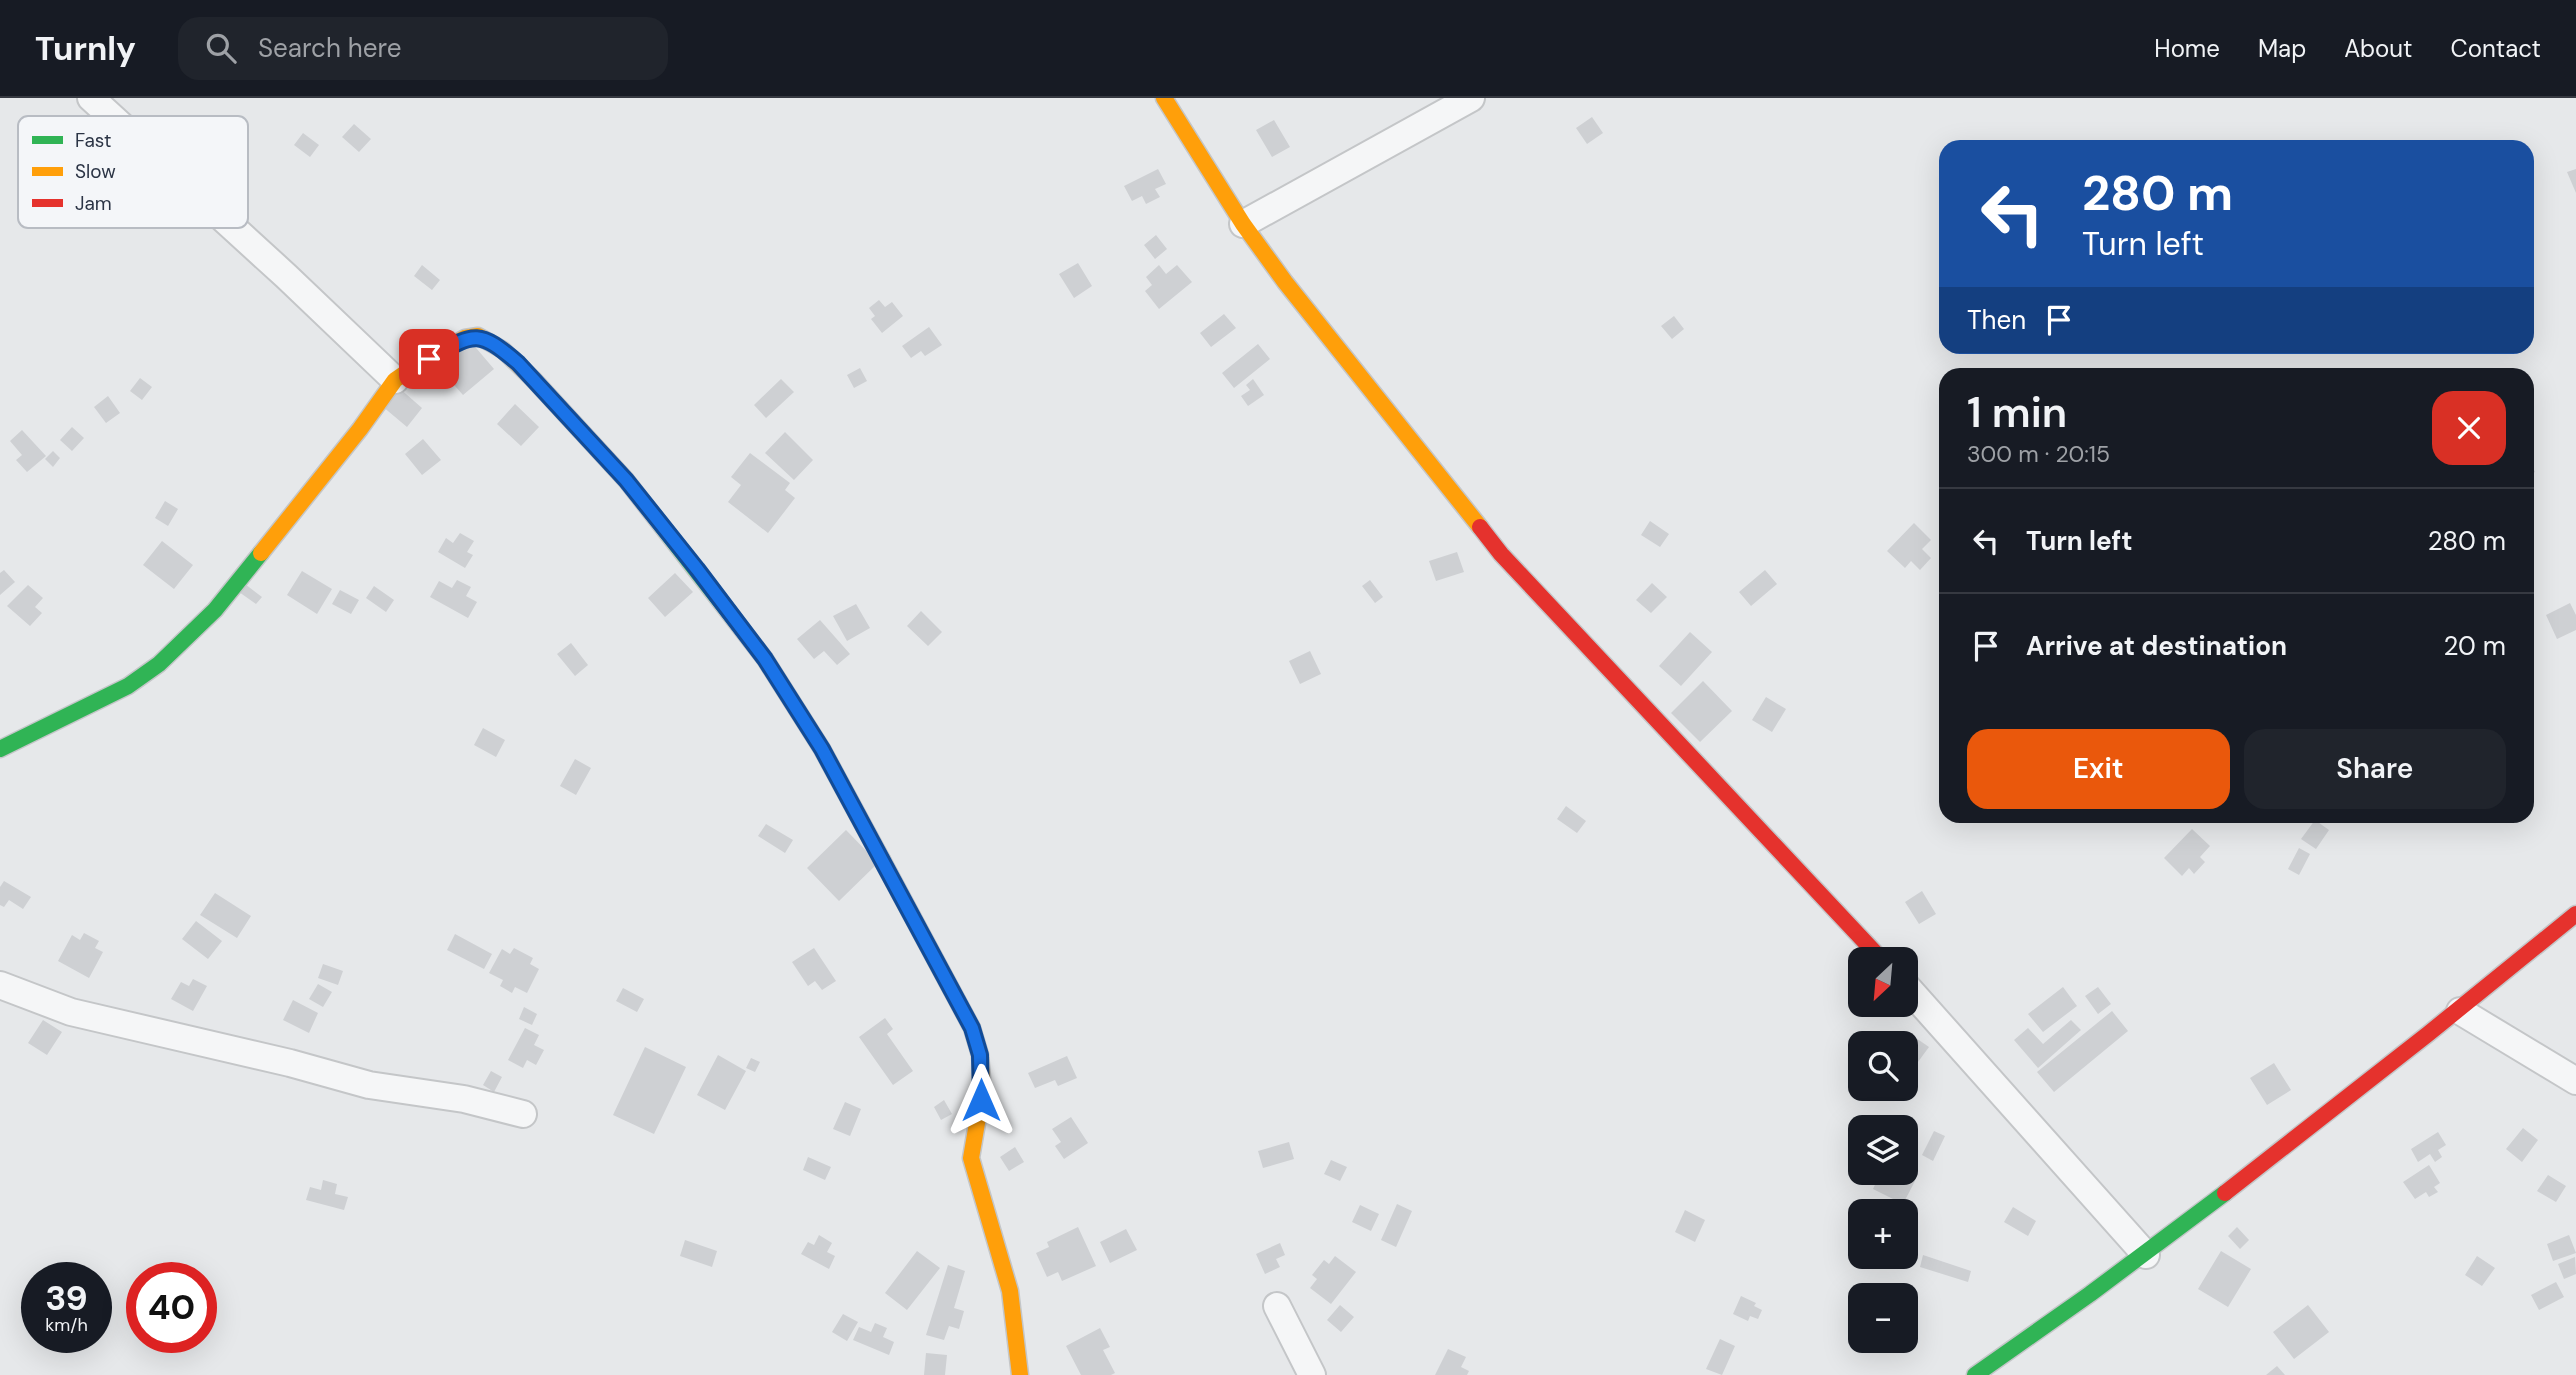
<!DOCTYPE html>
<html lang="en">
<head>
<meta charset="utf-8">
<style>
	:root { --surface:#171b24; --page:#20242c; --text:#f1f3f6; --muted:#9ea1a6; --line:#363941; --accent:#ea580c }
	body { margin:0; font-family:"DM Sans",sans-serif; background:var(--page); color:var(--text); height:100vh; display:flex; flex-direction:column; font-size:26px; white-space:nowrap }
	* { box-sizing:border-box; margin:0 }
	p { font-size:23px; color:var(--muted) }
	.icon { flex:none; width:38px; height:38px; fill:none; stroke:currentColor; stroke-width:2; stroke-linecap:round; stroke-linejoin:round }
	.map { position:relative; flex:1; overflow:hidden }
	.panel { position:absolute; left:1939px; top:270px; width:595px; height:455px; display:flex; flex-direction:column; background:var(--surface); border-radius:21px; box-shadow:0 7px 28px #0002 }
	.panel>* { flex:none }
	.hud { position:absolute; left:1939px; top:42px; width:595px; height:214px; border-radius:21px; box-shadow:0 7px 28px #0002; background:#1a4fa0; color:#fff; overflow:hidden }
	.needle { width:46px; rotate:206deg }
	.fabs { position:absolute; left:1848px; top:849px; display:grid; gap:14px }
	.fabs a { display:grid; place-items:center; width:70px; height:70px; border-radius:14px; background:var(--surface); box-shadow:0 7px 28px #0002; font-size:35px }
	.speed { position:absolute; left:21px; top:1164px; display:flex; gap:14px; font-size:35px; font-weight:700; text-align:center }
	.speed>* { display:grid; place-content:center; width:91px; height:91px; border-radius:50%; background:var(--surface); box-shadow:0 7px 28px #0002; line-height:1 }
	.speed small { font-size:18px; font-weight:400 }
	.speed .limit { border:10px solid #d22; background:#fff; color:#111 }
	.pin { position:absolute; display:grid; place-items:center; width:60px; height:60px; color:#fff; margin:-30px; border-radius:14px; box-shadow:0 4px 10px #0006 }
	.me { position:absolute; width:77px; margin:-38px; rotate:0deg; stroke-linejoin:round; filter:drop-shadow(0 0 5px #0008) }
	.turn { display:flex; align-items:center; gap:24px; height:147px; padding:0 28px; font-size:32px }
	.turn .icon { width:91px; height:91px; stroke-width:2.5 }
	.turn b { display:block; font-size:49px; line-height:60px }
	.then { display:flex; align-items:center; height:66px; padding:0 28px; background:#0003; gap:14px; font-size:26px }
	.round { display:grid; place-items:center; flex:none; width:74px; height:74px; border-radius:21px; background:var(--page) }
	.overview { display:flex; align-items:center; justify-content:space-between; height:119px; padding:0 28px }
	h1 { font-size:42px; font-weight:600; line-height:52px }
	.button { display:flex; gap:14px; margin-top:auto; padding:14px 28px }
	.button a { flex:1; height:80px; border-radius:21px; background:var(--accent); color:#fff; font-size:28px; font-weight:600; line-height:80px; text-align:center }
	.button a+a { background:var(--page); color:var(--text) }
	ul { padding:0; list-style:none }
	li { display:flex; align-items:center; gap:21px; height:105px; padding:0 28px; border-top:2px solid var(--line) }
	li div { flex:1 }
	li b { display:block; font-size:26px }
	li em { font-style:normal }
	header { display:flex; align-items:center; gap:42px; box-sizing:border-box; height:98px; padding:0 35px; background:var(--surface); border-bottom:2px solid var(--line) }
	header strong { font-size:33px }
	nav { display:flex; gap:38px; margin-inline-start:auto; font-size:24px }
	.search { width:490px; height:63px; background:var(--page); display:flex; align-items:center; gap:18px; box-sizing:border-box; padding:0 24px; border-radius:21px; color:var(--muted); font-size:26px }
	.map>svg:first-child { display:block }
	.building { fill:#ced0d3 }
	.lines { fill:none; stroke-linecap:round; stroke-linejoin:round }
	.street-casing { stroke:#c4c6c8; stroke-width:30 }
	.fast-casing { stroke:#c4c6c8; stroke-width:19 }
	.slow-casing { stroke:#c4c6c8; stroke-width:19 }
	.jam-casing { stroke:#c4c6c8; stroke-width:19 }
	.street { stroke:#f5f6f7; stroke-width:26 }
	.fast { stroke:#30b455; stroke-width:16 }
	.slow { stroke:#ff9f0a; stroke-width:16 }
	.jam { stroke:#e5322d; stroke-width:16 }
	.route-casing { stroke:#114b97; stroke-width:18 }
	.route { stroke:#1a73e8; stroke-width:12 }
	.key { fill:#f4f6f9; stroke:#b8bcc3; stroke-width:2 }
	.key-label { font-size:19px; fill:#2b3445 }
</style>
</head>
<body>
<header>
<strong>Turnly</strong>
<div class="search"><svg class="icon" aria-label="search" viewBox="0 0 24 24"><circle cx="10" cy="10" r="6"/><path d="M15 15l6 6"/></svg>Search here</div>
<nav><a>Home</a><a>Map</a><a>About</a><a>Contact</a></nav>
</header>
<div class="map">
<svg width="2576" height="1277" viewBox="0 0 2576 1277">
	<rect width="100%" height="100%" fill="#e6e8ea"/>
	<path class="building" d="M1592 19 1603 35 1587 46 1576 30Z
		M1274 22 1290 49 1272 59 1256 32Z
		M354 26 371 41 359 54 342 39Z
		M303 35 319 47 310 59 294 47Z
		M1158 71 1166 86 1155 91 1160 99 1146 106 1142 98 1132 103 1124 88Z
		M2576 71V95L2567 74Z
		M1156 137 1167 151 1155 161 1144 147Z
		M1078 165 1092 188 1074 200 1059 176Z
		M422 167 440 182 432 192 414 178Z
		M1159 167 1166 176 1177 167 1192 184 1159 211 1145 193 1152 187 1146 179Z
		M879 202 885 209 892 204 903 218 882 235 871 221 875 218 869 210Z
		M1224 216 1236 230 1211 249 1200 235Z
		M1674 218 1684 231 1672 241 1661 228Z
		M929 229 942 247 925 258 921 253 911 260 902 248Z
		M471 244 494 271 463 297 440 271Z
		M1258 246 1270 261 1234 290 1222 275Z
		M860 270 867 283 854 290 847 277Z
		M140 280 152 289 142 302 130 293Z
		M781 281 794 294 766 320 754 307Z
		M1253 281 1264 297 1248 308 1241 298 1250 292 1246 287Z
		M398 289 422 310 407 329 382 308Z
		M108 298 120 315 106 325 94 309Z
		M515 306 539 329 521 348 497 326Z
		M72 329 84 340 72 353 60 342Z
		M22 332 46 358 27 374 16 362 22 357 10 343Z
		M785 334 813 362 794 382 765 355Z
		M423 341 441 362 422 377 405 356Z
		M53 353 60 360 53 369 45 361Z
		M750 355 790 385 785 392 795 400 768 435 728 404 741 387 731 379Z
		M2527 358 2535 374 2527 378Z
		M165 403 178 411 168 428 155 420Z
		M1650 423 1669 436 1660 449 1641 437Z
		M1914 425 1931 442 1922 451 1931 460 1920 472 1911 463 1905 470 1887 453Z
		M460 435 474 443 467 454 473 457 465 470 438 454 446 440 453 445Z
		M162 443 193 467 174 491 143 467Z
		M1457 454 1464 474 1436 483 1429 463Z
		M4 472 15 484 0 497V475Z
		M1765 472 1777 486 1751 508 1739 494Z
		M302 473 332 491 317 516 287 497Z
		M675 475 693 494 665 519 648 500Z
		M457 482 471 489 466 498 477 504 468 520 430 499 439 483 452 490Z
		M1370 482 1383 499 1375 505 1362 488Z
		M1652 485 1667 499 1651 515 1636 502Z
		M245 486 262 499 256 506 239 494Z
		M28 487 43 500 35 509 42 515 30 528 7 508Z
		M374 488 394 502 386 514 366 500Z
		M340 492 359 502 351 516 332 506Z
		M2570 505 2576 517V532L2557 541 2546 517Z
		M856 506 870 530 847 543 833 518Z
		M921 513 942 534 928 548 907 528Z
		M820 522 850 556 837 567 824 553 814 561 797 541Z
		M1690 534 1712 554 1681 588 1659 568Z
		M571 545 588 567 575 578 557 556Z
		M1310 553 1321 576 1300 586 1289 563Z
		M1703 583 1732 613 1700 644 1671 615Z
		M1766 599 1786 611 1772 634 1752 622Z
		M483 630 505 642 496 659 474 647Z
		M575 661 591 670 576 697 560 688Z
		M1566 708 1586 723 1577 735 1557 721Z
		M2315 722 2329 732 2316 751 2301 741Z
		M766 726 793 742 785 755 758 738Z
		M2192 731 2210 748 2200 759 2205 764 2194 776 2189 770 2182 778 2164 760Z
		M846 732 878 765 839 803 807 770Z
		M2299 750 2310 756 2299 777 2288 771Z
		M4 783 31 799 23 811 9 802 4 809 0 807V789Z
		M1922 793 1936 816 1919 826 1905 804Z
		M215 795 251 818 237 840 200 817Z
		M196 823 222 843 208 861 182 841Z
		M84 835 99 843 95 850 103 854 89 880 58 863 72 837 80 842Z
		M455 836 492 856 484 871 447 852Z
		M514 850 533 860 530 866 539 871 527 895 515 889 512 895 500 888 503 882 489 875 502 851 510 856Z
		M814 850 836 883 822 892 815 883 808 888 792 864Z
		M323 866 343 873 338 887 318 880Z
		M193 881 207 888 193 913 171 901 181 884 189 888Z
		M318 886 332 894 323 909 309 901Z
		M2063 889 2077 908 2043 934 2028 916Z
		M2098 889 2111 906 2098 916 2085 898Z
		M623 890 644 901 637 914 616 903Z
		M293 902 318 915 309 935 283 922Z
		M524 909 537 916 532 927 519 921Z
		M2112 913 2128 933 2054 994 2037 974Z
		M885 920 893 931 887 936 913 973 893 987 859 939Z
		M43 922 62 934 47 957 28 945Z
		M2071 922 2081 932 2038 970 2014 942 2028 930 2043 946Z
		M525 930 539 937 534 947 544 952 536 967 527 962 523 970 508 962Z
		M1913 938 1929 949 1915 968 1906 961V948Z
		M645 949 686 969 654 1036 613 1017Z
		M718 957 746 973 725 1012 697 997Z
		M1067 958 1077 980 1058 988 1055 982 1035 990 1028 975Z
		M751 960 760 964 755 974 746 970Z
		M2274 965 2291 992 2267 1007 2250 980Z
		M491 973 502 979 494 994 483 987Z
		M944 1002 952 1016 941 1022 934 1009Z
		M845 1004 861 1011 850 1038 833 1031Z
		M1071 1019 1088 1045 1064 1061 1055 1048 1061 1044 1052 1031Z
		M2523 1030 2538 1042 2522 1064 2506 1051Z
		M1934 1033 1945 1038 1933 1063 1922 1057Z
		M2438 1034 2446 1047 2438 1052 2442 1059 2435 1064 2430 1056 2418 1064 2411 1051Z
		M1289 1044 1294 1061 1263 1070 1258 1053Z
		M1015 1049 1024 1064 1009 1073 1000 1059Z
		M808 1059 831 1069 825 1082 803 1072Z
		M1331 1062 1347 1069 1340 1083 1324 1076Z
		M2429 1067 2440 1085 2434 1089 2438 1094 2429 1099 2426 1094 2415 1101 2403 1084Z
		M1881 1074H1897L1915 1083 1903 1106 1873 1091Z
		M2548 1077 2566 1088 2556 1104 2537 1093Z
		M323 1082 337 1086 335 1096 348 1099 344 1112 306 1102 310 1089 321 1092Z
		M1397 1106 1412 1113 1396 1149 1381 1142Z
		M1360 1107 1379 1116 1371 1133 1352 1124Z
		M2013 1109 2036 1123 2028 1138 2004 1124Z
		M1685 1112 1705 1122 1695 1144 1675 1134Z
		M1078 1129 1096 1168 1062 1183 1058 1174 1047 1179 1036 1155 1049 1149 1047 1144Z
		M2237 1129 2249 1142 2240 1151 2228 1138Z
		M1126 1131 1137 1152 1110 1165 1100 1144Z
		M819 1137 832 1145 827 1154 835 1158 829 1171 801 1156 808 1144 814 1147Z
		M2569 1137 2576 1155 2553 1163 2547 1146Z
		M685 1142 717 1153 712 1169 680 1158Z
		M1280 1145 1285 1157 1276 1161 1280 1169 1265 1176 1256 1156Z
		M917 1153 940 1170 907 1212 885 1195Z
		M2221 1153 2251 1171 2228 1209 2198 1191Z
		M1923 1157 1971 1173 1968 1184 1920 1169Z
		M1335 1158 1356 1174 1331 1206 1310 1190 1317 1181 1312 1177 1324 1162 1329 1166Z
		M2477 1158 2495 1170 2482 1188 2465 1177Z
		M2575 1159 2576 1176 2564 1181 2558 1166Z
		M948 1167 965 1173 954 1210 964 1213 959 1231 949 1228 944 1242 926 1237Z
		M2556 1184 2564 1199 2539 1212 2531 1197Z
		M1741 1198 1756 1205 1754 1208 1762 1212 1758 1221 1750 1218 1748 1223 1733 1216Z
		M1340 1207 1354 1219 1341 1234 1327 1222Z
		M2308 1207 2329 1234 2294 1261 2273 1234Z
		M843 1216 858 1224 847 1243 832 1234Z
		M875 1225 887 1230 883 1239 894 1244 889 1257 853 1242 859 1229 871 1234Z
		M1100 1230 1110 1249 1103 1252 1115 1275 1111 1277H1081L1066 1248Z
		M1720 1241 1735 1248 1722 1277 1706 1271Z
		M1448 1251 1466 1259 1461 1269 1469 1273 1467 1277H1435Z
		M926 1255 947 1257 945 1277H924Z
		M2277 1268 2285 1277H2266Z"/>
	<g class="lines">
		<defs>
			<path id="street" d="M91 0 286 178 395 282
				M1243 126 1471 0
				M0 887 71 914 290 965 369 987 464 1001 523 1016
				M1906 888 2146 1157
				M2460 913 2576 983
				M1277 1208 1312 1277"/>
			<path id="fast" d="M534 282 626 382 765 561 822 651 882 762
				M0 651 128 588 159 566 215 512 261 455
				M1975 1277 2090 1196 2225 1095"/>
			<path id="slow" d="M1164 0 1243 126 1285 184 1480 429
				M261 455 360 331 395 282 411 271 465 240 478 238 503 252 534 282
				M882 762 972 930 980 957 982 981 981 1002 971 1060 1010 1193 1020 1277"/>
			<path id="jam" d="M1480 429 1501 456 1881 861
				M2225 1095 2428 936 2576 816"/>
		</defs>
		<use href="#street" class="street-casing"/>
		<use href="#fast" class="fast-casing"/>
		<use href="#slow" class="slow-casing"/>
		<use href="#jam" class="jam-casing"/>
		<use href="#street" class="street"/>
		<use href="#fast" class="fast"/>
		<use href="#slow" class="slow"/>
		<use href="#jam" class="jam"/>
	</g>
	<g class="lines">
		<defs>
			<path id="route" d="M429 261C474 235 477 230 518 265L626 382 697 471 765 561 822 651 972 930 980 957 981 1002"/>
		</defs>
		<use href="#route" class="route-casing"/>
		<use href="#route" class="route"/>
	</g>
	<rect x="18" y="18" width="230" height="112" rx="10" class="key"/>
	<rect x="32" y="38" width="31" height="8" fill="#30b455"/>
	<rect x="32" y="69" width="31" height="9" fill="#ff9f0a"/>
	<rect x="32" y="101" width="31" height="8" fill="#e5322d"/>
	<g class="key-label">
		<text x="75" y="49">Fast</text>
		<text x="75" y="80">Slow</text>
		<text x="75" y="112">Jam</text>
	</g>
</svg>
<div class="fabs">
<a><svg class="needle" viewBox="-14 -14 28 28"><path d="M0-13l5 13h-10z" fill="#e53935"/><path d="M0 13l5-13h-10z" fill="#9ea1a6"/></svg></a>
<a><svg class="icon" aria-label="search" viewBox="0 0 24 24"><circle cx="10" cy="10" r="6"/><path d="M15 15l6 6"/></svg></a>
<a><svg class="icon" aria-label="layers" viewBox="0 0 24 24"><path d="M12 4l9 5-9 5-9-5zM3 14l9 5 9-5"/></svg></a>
<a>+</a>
<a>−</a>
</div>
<div class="speed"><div>39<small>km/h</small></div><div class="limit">40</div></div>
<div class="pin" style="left:429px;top:261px;background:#d93025"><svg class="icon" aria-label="arrive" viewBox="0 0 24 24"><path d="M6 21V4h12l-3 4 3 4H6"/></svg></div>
<svg class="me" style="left:981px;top:1002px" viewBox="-20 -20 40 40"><path d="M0-17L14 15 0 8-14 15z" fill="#1a73e8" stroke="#fff" stroke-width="4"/></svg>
<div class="hud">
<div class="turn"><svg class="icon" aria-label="left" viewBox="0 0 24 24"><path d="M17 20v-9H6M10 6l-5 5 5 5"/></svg><div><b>280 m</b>Turn left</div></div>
<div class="then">Then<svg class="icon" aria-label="arrive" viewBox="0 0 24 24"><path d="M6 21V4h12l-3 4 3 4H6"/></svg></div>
</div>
<section class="panel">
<div class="overview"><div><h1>1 min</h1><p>300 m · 20:15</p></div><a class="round" style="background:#d93025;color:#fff"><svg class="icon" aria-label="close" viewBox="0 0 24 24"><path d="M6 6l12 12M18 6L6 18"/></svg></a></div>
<ul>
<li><svg class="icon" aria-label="left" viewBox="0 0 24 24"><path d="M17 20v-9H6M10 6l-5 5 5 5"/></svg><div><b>Turn left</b></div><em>280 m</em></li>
<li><svg class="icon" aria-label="arrive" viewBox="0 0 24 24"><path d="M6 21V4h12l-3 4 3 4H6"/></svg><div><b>Arrive at destination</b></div><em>20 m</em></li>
</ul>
<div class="button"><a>Exit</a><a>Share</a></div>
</section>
</div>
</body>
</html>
